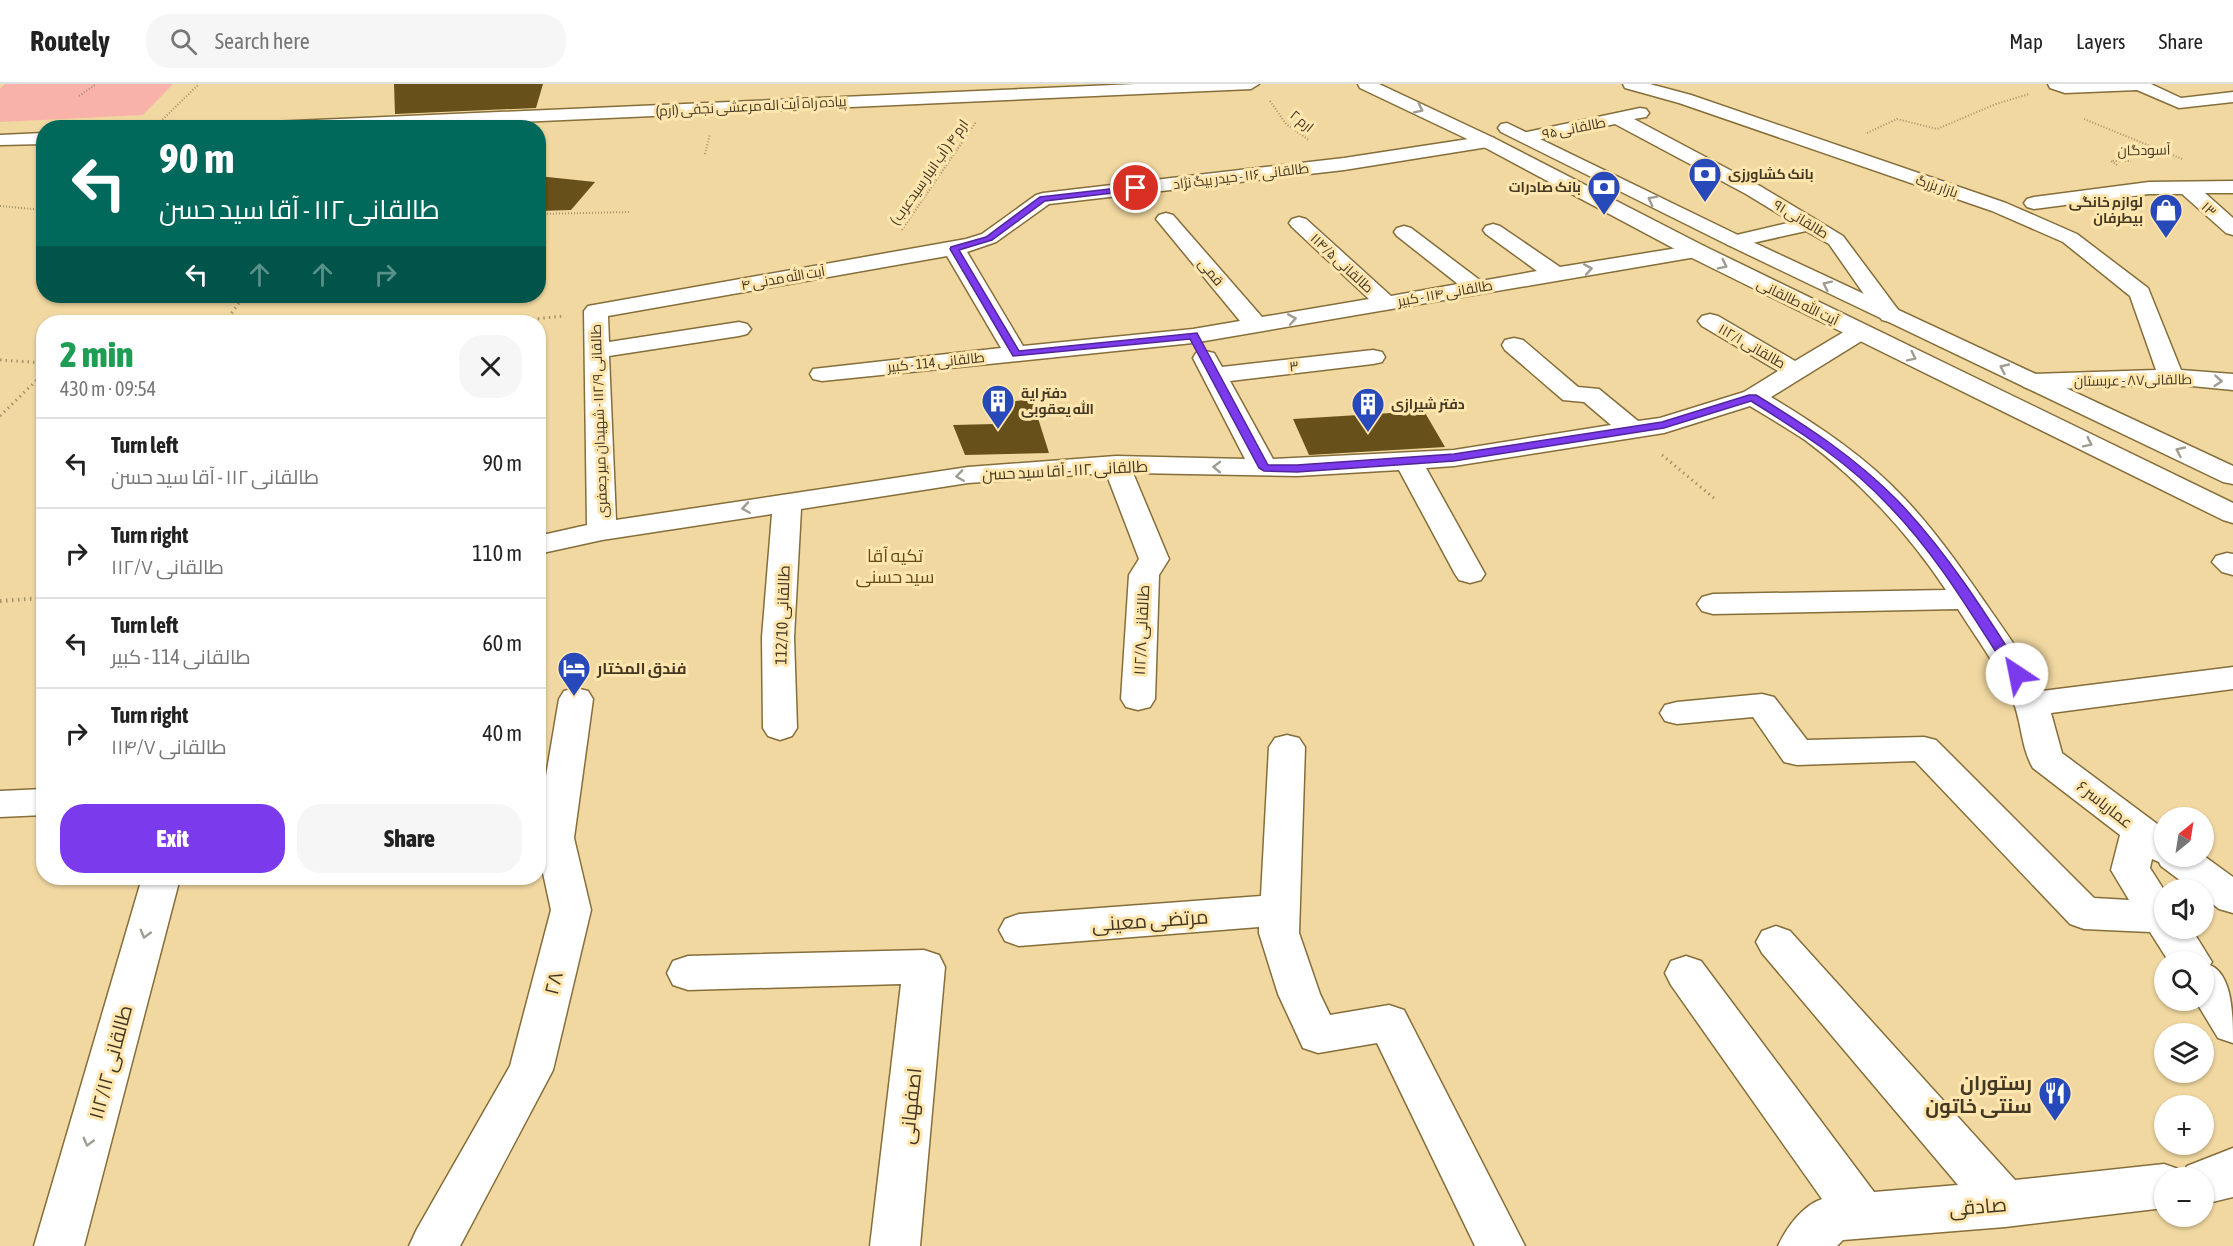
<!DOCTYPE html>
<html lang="en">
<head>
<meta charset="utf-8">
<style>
	:root { --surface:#fff; --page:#f6f6f6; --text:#222; --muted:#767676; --line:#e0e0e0; --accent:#7c3aed }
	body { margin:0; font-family:"Asap Condensed",Cairo,sans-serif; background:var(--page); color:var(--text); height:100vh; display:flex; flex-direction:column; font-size:22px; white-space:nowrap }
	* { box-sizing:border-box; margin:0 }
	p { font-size:20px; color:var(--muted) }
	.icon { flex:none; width:33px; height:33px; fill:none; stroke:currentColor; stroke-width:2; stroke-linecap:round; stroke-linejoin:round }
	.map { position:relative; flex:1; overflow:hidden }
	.drawer { position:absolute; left:36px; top:231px; width:510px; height:570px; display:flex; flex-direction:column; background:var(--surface); border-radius:24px; box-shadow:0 2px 4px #0004 }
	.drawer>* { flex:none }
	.hud { position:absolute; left:36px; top:36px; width:510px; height:183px; border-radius:24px; box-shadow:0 2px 4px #0004; background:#00695c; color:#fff; overflow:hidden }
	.needle { width:39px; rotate:30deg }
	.fabs { position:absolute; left:2154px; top:723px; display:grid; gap:12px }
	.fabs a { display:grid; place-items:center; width:60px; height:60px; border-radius:50%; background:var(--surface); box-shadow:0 2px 4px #0004; font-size:30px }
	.pin { position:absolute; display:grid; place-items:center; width:51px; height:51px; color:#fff; margin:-26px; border:3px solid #fff; border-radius:50%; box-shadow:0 2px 6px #0007 }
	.me { position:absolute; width:66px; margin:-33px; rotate:326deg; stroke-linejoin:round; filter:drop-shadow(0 0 4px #0008) }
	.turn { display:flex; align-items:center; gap:21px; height:126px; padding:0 24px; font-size:27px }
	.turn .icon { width:78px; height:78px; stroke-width:2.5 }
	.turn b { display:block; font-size:42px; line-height:51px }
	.lanes { display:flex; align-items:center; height:57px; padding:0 24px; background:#0003; justify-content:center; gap:30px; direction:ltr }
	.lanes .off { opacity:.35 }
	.round { display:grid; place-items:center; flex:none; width:63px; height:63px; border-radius:24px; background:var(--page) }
	.overview { display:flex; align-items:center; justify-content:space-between; height:102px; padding:0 24px }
	h1 { font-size:36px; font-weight:800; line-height:45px; color:#1e9e55 }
	.primary-button { display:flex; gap:12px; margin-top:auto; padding:12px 24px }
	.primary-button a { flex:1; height:69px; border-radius:24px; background:var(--accent); color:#fff; font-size:24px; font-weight:800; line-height:69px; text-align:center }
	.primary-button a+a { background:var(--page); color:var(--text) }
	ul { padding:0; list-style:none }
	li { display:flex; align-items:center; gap:18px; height:90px; padding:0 24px; border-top:2px solid var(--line) }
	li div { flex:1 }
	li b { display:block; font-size:22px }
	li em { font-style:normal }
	header { display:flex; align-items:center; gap:36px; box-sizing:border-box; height:84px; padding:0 30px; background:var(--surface); border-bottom:2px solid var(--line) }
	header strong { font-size:28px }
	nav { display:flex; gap:33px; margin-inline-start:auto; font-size:21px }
	.search { width:420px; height:54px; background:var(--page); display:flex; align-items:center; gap:15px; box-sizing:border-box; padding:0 21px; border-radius:24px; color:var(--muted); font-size:22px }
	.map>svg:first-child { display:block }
	.green { fill:#f9b2aa }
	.building { fill:#67501a }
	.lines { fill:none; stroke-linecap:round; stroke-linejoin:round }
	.minor-casing { stroke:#856e3a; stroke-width:3 }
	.major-casing { stroke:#856e3a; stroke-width:3 }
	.path-far2 { stroke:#a5936a; stroke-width:2; stroke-dasharray:1 2; stroke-linecap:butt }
	.path-far1 { stroke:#a5936a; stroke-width:3; stroke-dasharray:1.5 4; stroke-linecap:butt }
	.path { stroke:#a5936a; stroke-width:4; stroke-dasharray:1.5 4.5; stroke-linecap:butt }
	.minor { fill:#fff; fill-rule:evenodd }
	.major { fill:#fff; fill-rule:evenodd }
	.oneway { stroke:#a19c91 }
	.route { fill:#7c3aed; stroke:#51269a; stroke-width:1.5 }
	.labels { text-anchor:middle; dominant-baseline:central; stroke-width:6; stroke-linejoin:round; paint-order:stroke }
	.far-street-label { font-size:14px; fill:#433923; stroke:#ffe5ae }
	.far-poi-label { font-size:14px; font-weight:bold; fill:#433923; stroke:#ffe5ae; text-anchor:start }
	.street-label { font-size:16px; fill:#433923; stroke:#ffe5ae }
	.poi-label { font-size:16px; font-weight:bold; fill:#433923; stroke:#ffe5ae; text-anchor:start }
	.neighbourhood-label { font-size:18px; fill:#634d16; stroke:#ffe5ae }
	.near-street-label { font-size:20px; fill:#433923; stroke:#ffe5ae }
	.near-poi-label { font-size:20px; font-weight:bold; fill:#433923; stroke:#ffe5ae; text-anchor:end }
</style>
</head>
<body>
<header>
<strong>Routely</strong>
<div class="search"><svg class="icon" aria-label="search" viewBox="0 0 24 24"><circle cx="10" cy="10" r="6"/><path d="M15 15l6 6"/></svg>Search here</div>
<nav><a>Map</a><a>Layers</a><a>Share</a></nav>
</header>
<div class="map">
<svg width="2233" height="1162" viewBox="0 0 2233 1162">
	<rect width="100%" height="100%" fill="#f1d8a1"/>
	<path class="green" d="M5 0H173L143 31 0 38V4Z"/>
	<path class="building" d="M394 0H543L536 24 395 30Z
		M532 40 531 44H445Z
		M538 92 595 98 571 126 538 127Z
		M1032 315 1049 369 965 371 953 341 995 340 991 320Z
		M1424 327 1445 363 1309 371 1293 335Z"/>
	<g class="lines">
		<defs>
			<path id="minor" d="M1136 0H1259L1251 5 384 44H242L251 39Z
				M1623 0H1650L1691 11 2006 119 2077 150 2148 204 2181 286 2233 290V306L2171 300 2033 306 2024 303 2020 298 2024 293 2033 290 2156 286 2130 212 2063 158 1992 127 1679 19 1625 4Z
				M2048 0H2151L2181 14 2233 8V18L2179 24 2137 6 2065 9 2050 4Z
				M1640 24 1646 25 1649 29 1646 33 1634 35 1760 102 1843 152 1902 231 1898 236 1890 238 1882 236 1829 160 1806 147 1735 163 1728 161 1724 157 1728 153 1792 138 1746 110 1615 40 1527 58 1521 57 1518 53 1521 49 1527 48Z
				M44 49V60L0 61V51Z
				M1488 52 1494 54 1497 58 1494 62 1344 86 1049 120 996 158 967 168 1023 262 1193 245 1240 237 1156 135 1159 131 1166 129 1173 131 1262 233 1369 215 1292 143 1289 139 1292 135 1299 133 1306 135 1391 212 1458 200 1397 152 1394 148 1397 144 1404 142 1411 144 1481 197 1537 187 1486 150 1483 146 1486 142 1493 140 1500 142 1560 183 1696 161 1704 162 1707 167 1704 172 1696 173 1193 259 822 297 813 295 810 290 813 285 1001 264 947 172 608 232 609 258 739 238 747 240 751 245 747 250 739 252 609 272 616 436 968 383 1116 372 1245 375 1193 274 1196 269 1205 267 1214 269 1222 283 1373 266 1382 268 1385 273 1382 278 1373 280 1230 297 1273 375 1454 366 1611 341 1584 318 1563 316 1505 266 1502 261 1505 256 1514 254 1523 256 1578 303 1599 305 1638 337 1660 334 1744 308 1778 287 1702 242 1698 237 1702 232 1710 230 1718 232 1795 277 1852 243 1860 241 1868 243 1872 248 1868 253 1771 313C1819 342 1866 373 1905 415 1937 449 1964 488 1991 527 2009 553 2028 579 2042 607L2233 583V605L2051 629 2062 669 2164 745V772H2204L2233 793V829L2219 825 2204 813V806H2193L2161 782 2159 778 2152 775 2150 784 2164 806V844H2191L2212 878 2210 881C2233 891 2233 933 2233 959L2218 954 2195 916H2204V878H2169L2150 848 2084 845 2070 840 1915 677 1797 681 1784 678 1753 633 1677 640 1665 637 1660 629 1665 621 1677 618 1762 610 1774 613 1807 656 1924 653 1936 656 2094 814 2129 816 2111 786 2120 751 2033 684C2021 664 2022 639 2013 617 1999 584 1977 555 1958 525L1713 530 1702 527 1697 520 1702 513 1713 510 1946 506C1908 449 1860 397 1805 356 1787 344 1768 333 1750 322L1664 349 1454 382 1426 384 1485 490 1481 496 1470 499 1459 496 1455 490 1399 386 1297 392 1133 389 1169 475 1159 491 1155 615 1150 623 1138 626 1126 623 1121 615 1129 491 1139 475 1106 389 968 399 801 425 794 553 797 644 792 652 780 656 768 652 763 644 762 553 772 430 602 456 538 470V452L587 441 584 227 588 222 966 155 982 150 1036 111 1043 109 1344 74Z
				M2233 97V109H2205L2233 134V151L2226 149 2182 110H2149L2034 125 2027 123 2024 119 2027 115 2034 113 2149 98Z
				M2227 469 2233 470V491L2222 488 2212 478 2216 472Z
				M576 604 588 607 593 615 574 754 591 826 553 986 460 1162H409L417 1145 510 982 551 826 538 766V739L559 615 564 607Z
				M1287 651 1299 654 1305 663 1299 849 1320 910 1330 931 1389 921 1404 926 1525 1162H1475L1377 959 1318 969 1303 964 1278 910 1259 849V843L1019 862 1005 857 999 846 1005 835 1019 830 1261 812 1269 663 1275 654Z
				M44 705V731L0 733V707Z
				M142 794H180L84 1162H34Z
				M1776 842 1790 847 2015 1096 2164 1080 2181 1086 2183 1092 2187 1082 2233 1064V1113L2204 1120V1094H2164V1124L2005 1143 1843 1156 1837 1162H1778C1787 1143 1802 1122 1822 1115L1671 901 1665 889 1671 877 1686 872 1701 877 1874 1108 1958 1101 1762 869 1756 858 1762 847Z
				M924 866 939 871 945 883 920 1162H870L901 900 688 906 673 901 667 889 673 877 688 872Z"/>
			<path id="major" d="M1358 0H1379L1494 54 1704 162 2233 419V439L2223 436 1688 172 1482 62 1360 4Z
				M1507 39 1742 153 2233 382V400L2223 398 1728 161 1501 48 1498 44 1501 40Z"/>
		</defs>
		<use href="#minor" class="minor-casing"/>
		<use href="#major" class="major-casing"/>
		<path class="path-far2" d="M79 12 96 0
			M1270 17 1286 40 1309 56
			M2084 35 2182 75
			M154 44 199 0
			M1867 49 1897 35 1937 45 1996 20 2029 10
			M705 70 710 50
			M2117 81 2111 77H2131
			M0 122 44 126
			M538 130 630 128
			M902 146 976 38"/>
		<path class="path-far1" d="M225 238 244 212
			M505 238 564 232
			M0 276 44 279
			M0 332 44 289
			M1662 371 1715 415"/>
		<path class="path" d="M0 517 44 514"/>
		<use href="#minor" class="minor"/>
		<use href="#major" class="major"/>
	</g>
	<defs><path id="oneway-chevron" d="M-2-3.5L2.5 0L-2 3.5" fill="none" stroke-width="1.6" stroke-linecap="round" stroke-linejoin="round" transform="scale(1.5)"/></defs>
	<g class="oneway">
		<use href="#oneway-chevron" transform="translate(1419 25) rotate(26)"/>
		<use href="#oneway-chevron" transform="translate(1652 116) rotate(-153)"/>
		<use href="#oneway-chevron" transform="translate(1723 181) rotate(26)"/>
		<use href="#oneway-chevron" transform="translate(1588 185) rotate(-10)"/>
		<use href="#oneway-chevron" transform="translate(1827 201) rotate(-154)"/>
		<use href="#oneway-chevron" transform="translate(1292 235) rotate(-10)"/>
		<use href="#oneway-chevron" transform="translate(1912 273) rotate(26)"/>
		<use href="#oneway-chevron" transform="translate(2004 284) rotate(-155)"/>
		<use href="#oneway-chevron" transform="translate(2218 297) rotate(4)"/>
		<use href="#oneway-chevron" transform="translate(2088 359) rotate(26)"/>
		<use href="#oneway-chevron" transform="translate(2180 367) rotate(-155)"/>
		<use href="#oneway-chevron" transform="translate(1217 383) rotate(-179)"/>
		<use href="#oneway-chevron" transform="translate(960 392) rotate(172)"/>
		<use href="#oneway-chevron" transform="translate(746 424) rotate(171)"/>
		<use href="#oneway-chevron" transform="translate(145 850) rotate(105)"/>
		<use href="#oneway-chevron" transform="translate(88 1058) rotate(105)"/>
	</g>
	<path class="route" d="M1136 102 1140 104 1138 106 1045 117 992 156 959 166 1019 267 1197 249 1268 381H1297L1454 370 1662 338 1749 311H1756C1807 342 1856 374 1898 417 1947 468 1986 530 2024 590L2017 594 2012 593C1974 535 1938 472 1889 422 1849 379 1801 348 1751 317L1664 344 1454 377 1297 388 1264 387 1259 384 1190 255 1013 272 950 165 951 163 986 153 1040 113Z"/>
	<defs>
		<symbol id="bank-pin" viewBox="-11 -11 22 30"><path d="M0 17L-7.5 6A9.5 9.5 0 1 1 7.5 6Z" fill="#2749b9" stroke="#ffe5ae"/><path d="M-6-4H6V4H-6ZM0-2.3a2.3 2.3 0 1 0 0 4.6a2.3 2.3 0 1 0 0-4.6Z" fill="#fff"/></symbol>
		<symbol id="shop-pin" viewBox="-11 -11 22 30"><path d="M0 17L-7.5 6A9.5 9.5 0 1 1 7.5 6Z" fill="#2749b9" stroke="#ffe5ae"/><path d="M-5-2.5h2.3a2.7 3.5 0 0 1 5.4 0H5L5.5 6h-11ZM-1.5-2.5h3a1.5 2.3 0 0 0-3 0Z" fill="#fff"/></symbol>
		<symbol id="building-pin" viewBox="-11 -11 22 30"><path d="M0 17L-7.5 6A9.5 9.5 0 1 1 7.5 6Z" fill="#2749b9" stroke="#ffe5ae"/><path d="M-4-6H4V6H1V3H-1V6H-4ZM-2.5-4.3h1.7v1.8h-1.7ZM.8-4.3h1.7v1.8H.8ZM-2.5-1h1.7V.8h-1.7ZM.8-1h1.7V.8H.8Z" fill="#fff"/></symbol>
		<symbol id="hotel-pin" viewBox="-11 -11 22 30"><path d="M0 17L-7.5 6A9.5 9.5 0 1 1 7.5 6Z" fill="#2749b9" stroke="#ffe5ae"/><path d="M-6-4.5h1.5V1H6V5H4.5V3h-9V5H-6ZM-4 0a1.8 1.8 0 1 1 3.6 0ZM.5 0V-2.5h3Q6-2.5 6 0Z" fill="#fff"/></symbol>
		<symbol id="restaurant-pin" viewBox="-11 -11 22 30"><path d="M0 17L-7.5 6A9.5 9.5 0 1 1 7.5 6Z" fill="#2749b9" stroke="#ffe5ae"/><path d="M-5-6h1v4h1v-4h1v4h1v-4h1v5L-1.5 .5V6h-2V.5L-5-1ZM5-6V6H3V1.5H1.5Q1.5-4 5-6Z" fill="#fff"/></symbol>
	</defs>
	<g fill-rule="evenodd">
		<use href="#bank-pin" x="1686" y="71" width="38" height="52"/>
		<use href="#bank-pin" x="1585" y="84" width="38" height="52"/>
		<use href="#shop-pin" x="2147" y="107" width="38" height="52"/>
		<use href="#building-pin" x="979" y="298" width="38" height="52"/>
		<use href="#building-pin" x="1349" y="301" width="38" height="52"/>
		<use href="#hotel-pin" x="555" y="565" width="38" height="52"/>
		<use href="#restaurant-pin" x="2036" y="990" width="38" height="52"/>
	</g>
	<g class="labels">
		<g class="far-street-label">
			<text transform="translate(751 22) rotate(-3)">پیاده راه آیت اله مرعشی نجفی (ارم)</text>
			<text transform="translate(1302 37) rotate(39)">ارم ۲</text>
			<text transform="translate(1574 44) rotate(-11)">طالقانی ۹۵</text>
			<text transform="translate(2144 66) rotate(-1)">آسودگان</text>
			<text transform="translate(929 88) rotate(-55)">ارم ۴ ( آب انبار سیدعرب )</text>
			<text transform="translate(1241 92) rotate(-7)">طالقانی ۱۱۶ - حیدر بیگ نژاد</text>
			<text transform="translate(1937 102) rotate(19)">بازار بزرگ</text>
			<text transform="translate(2209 125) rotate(43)">۱۳</text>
			<text transform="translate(1801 135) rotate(31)">طالقانی ۹۱</text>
			<text transform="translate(1342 179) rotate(43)">طالقانی ۱۱۴/۵</text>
			<text transform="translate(1211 188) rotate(50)">قمی</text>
			<text transform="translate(783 194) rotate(-10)">۴ آیت الله مدنی</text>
			<text transform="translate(1445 209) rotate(-10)">طالقانی ۱۱۴ - کبیر</text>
			<text transform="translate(1798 218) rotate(26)">آیت الله طالقانی</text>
			<text transform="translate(1752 262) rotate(30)">طالقانی ۱۱۲/۱</text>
			<text transform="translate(936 278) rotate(-6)">طالقانی 114 - کبیر</text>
			<text transform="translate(1294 282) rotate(-6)">۳</text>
			<text transform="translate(2133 296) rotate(-1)">طالقانی۸۷ - عربستان</text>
			<text transform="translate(599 337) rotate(-92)">طالقانی ۱۱۲/۹ - شهیدان میر جعفری</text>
		</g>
		<g class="far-poi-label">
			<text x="1728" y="90">بانک کشاورزی</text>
			<text x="1581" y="103" text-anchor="end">بانک صادرات</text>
			<text x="2143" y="118" text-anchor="end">لوازم خانگی<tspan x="2143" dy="16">بیطرفان</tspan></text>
			<text x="1021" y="309">دفتر ایة<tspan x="1021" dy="16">الله یعقوبی</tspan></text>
			<text x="1391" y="320">دفتر شیرازی</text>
		</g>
		<g class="street-label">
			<text transform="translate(1065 386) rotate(-3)">طالقانی ۱۱۲ - آقا سید حسن</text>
			<text transform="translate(782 531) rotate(-88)">طالقانی 112/10</text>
			<text transform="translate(1141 546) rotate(-87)">طالقانی ۱۱۲/۸</text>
			<text transform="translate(2105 720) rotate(38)">عماریاسر ۶</text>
		</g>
		<g class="poi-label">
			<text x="597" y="584">فندق المختار</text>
		</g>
		<g class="neighbourhood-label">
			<text x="895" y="471">تکیه آقا<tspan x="895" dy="21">سید حسنی</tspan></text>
		</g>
		<g class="near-street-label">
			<text transform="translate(1150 836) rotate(-4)">مرتضی معینی</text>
			<text transform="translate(553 899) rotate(-76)">۲۸</text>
			<text transform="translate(110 978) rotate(-75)">طالقانی ۱۱۲/۱۲</text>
			<text transform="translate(910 1022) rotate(-84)">اصفهانی</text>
			<text transform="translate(1978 1122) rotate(-5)">صادقی</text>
		</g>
		<g class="near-poi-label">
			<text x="2032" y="998">رستوران<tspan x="2032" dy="23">سنتی خاتون</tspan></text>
		</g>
	</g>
</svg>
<div class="fabs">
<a><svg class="needle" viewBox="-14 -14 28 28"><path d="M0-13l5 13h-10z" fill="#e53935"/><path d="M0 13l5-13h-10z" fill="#767676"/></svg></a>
<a><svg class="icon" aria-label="sound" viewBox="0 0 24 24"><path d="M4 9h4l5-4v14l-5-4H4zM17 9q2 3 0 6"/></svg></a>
<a><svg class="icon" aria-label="search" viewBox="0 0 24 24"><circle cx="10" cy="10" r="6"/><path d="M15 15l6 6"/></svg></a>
<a><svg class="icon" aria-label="layers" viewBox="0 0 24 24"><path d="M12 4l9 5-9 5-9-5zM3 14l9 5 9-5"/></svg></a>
<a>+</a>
<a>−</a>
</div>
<div class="pin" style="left:1136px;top:104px;background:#d93025"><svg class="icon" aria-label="arrive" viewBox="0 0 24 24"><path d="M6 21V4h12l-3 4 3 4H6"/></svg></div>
<svg class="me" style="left:2017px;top:590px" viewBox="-20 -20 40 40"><circle r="19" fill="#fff"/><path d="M0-13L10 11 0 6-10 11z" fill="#7c3aed"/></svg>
<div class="hud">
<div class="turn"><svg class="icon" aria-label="left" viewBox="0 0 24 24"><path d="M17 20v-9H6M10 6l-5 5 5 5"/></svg><div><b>90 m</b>طالقانی ۱۱۲ - آقا سید حسن</div></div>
<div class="lanes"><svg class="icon" aria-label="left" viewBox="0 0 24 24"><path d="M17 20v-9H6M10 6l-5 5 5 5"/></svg><svg class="icon off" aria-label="ahead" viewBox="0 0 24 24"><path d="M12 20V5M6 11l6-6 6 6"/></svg><svg class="icon off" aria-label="ahead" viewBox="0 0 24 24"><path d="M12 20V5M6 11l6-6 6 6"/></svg><svg class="icon off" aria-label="right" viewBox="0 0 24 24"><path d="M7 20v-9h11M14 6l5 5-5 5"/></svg></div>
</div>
<section class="drawer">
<div class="overview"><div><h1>2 min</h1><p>430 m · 09:54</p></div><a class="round"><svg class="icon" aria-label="close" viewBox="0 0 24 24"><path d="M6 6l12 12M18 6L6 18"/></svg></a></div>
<ul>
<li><svg class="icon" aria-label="left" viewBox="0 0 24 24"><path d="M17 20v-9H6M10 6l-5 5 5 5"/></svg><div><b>Turn left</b><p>طالقانی ۱۱۲ - آقا سید حسن</p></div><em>90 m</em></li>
<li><svg class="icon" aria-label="right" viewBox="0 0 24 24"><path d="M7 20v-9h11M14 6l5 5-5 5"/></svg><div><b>Turn right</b><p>طالقانی ۱۱۲/۷</p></div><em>110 m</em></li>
<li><svg class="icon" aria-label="left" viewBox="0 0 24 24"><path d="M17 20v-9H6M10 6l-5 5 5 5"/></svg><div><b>Turn left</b><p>طالقانی 114 - کبیر</p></div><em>60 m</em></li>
<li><svg class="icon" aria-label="right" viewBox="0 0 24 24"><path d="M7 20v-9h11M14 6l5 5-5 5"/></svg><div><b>Turn right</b><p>طالقانی ۱۱۴/۷</p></div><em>40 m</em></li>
</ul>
<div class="primary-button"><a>Exit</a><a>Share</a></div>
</section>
</div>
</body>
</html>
